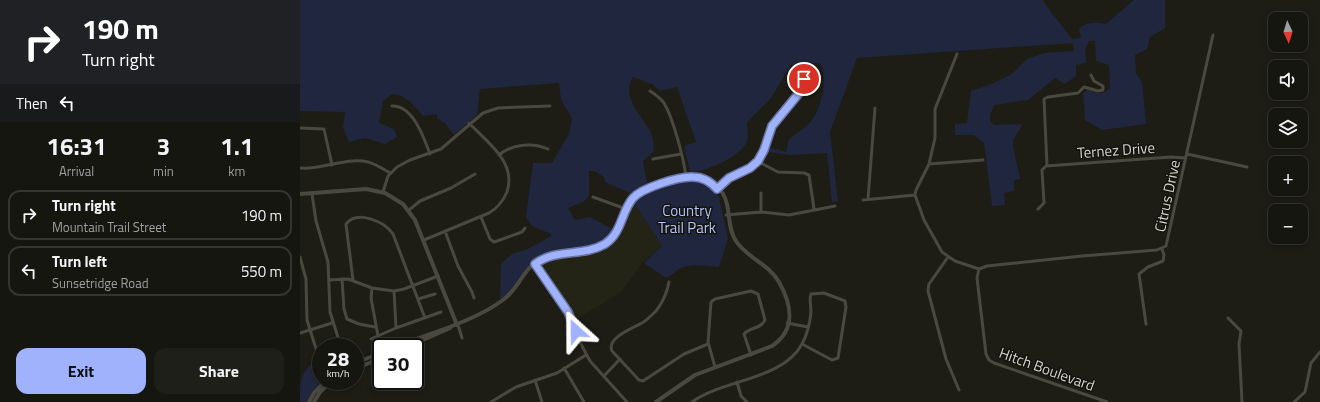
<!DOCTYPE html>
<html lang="en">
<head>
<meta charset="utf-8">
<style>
	:root { --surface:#161610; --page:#1f1f19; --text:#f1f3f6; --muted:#9e9f9f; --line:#353530; --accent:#a1b2fd }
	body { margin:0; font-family:"Titillium Web",sans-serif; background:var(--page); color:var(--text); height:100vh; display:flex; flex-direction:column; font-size:15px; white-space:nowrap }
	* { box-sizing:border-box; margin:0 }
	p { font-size:13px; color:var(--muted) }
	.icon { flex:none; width:22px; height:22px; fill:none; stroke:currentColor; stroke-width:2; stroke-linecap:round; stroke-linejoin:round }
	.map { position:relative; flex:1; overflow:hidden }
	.panel { display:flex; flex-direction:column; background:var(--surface); width:300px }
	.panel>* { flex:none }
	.hud { background:#202124; color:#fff; overflow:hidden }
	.needle { width:26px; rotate:176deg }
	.tools { position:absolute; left:968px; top:12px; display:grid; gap:8px }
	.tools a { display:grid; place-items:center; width:40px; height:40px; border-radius:8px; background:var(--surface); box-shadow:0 2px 6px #0003,0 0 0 1px var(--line); font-size:20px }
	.speed { position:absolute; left:12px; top:338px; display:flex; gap:8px; font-size:20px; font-weight:700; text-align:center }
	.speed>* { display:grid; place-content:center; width:52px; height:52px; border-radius:50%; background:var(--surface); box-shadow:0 2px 6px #0003,0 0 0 1px var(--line); line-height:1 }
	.speed small { font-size:10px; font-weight:400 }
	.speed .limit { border:2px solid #111; border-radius:6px; background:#fff; color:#111 }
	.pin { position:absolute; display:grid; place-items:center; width:34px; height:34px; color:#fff; margin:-17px; border:2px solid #fff; border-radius:50%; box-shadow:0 1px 4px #0007 }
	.me { position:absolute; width:44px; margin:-22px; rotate:336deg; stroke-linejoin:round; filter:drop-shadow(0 0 3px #0008) }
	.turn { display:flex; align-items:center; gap:14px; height:84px; padding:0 16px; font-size:18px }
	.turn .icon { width:52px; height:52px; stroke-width:2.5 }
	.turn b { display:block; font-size:28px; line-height:34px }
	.then { display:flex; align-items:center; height:38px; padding:0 16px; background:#0003; gap:8px; font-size:15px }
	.eta { display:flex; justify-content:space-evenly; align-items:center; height:68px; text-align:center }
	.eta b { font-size:24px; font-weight:700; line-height:28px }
	.primary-button { display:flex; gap:8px; margin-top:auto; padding:8px 16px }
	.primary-button a { flex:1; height:46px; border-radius:12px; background:var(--accent); color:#111; font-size:16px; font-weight:700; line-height:46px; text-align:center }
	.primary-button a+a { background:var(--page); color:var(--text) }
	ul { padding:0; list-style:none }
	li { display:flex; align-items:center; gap:12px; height:50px; margin:0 8px 6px; padding:0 8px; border:2px solid var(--line); border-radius:12px }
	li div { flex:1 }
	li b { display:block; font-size:15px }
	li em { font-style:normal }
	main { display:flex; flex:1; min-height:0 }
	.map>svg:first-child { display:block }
	.built { fill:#242416 }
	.green { fill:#20263d }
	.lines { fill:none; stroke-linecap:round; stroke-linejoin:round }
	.minor { stroke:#494940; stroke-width:3 }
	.tertiary { stroke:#494940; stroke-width:4 }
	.route-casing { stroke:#6974a4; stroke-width:10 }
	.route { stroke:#a1b2fd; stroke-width:7 }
	.labels { text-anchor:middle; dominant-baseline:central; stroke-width:3; stroke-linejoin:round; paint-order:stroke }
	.street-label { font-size:15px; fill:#d5d5d0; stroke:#14140c }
	.park-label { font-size:15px; fill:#b3c2fe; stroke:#14140c }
</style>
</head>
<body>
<main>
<section class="panel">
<div class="hud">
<div class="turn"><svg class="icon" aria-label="right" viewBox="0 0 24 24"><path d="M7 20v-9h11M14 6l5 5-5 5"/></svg><div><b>190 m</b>Turn right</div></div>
<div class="then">Then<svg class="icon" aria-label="left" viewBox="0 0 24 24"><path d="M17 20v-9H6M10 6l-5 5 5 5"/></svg></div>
</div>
<div class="eta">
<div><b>16:31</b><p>Arrival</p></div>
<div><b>3</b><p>min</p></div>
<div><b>1.1</b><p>km</p></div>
</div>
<ul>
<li><svg class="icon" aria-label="right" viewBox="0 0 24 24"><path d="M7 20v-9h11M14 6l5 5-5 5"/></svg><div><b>Turn right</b><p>Mountain Trail Street</p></div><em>190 m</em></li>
<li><svg class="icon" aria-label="left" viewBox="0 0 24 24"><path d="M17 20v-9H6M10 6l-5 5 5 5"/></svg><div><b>Turn left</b><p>Sunsetridge Road</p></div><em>550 m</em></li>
</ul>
<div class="primary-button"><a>Exit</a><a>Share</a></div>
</section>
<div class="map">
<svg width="1020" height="402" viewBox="0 0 1020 402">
	<rect width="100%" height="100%" fill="#1d1d15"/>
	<path class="built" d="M334 203 362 246 343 262 321 292 277 319 241 265 243 261 259 256 297 251 316 241 322 235 325 221Z"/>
	<path class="green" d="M0 0H742L772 39 781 38 779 29C786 22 797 22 806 24L834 0H865V28L850 37 847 49 835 55 836 74 842 82 846 124 802 130 785 120 783 93 788 90C797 94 803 95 810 88L809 65 796 61 795 41H789L785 50 786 63 776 65V76L765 84 755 78 728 100 694 105 690 115V121L694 125 722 124C720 130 715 136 713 141 712 148 719 170 720 179L714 180V191L704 193 705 205 692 206 684 143 674 135H655V124L667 123 671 91 692 84 712 74 727 59 744 53 774 51 773 43 557 58 530 132 538 201 532 202 527 153 490 155 468 152 469 147 486 152 488 142 490 138C498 132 509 126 514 117 522 105 528 76 520 63L491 65 471 98 447 122C447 128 449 137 447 141 442 156 404 173 390 172L384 146 396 142 377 87 360 91 354 85 333 77C319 100 347 118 353 138 354 142 353 147 354 151L343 161 347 183 332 194 305 182 304 177 294 171H289V196L283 202 268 208 275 220 290 217 316 231 299 245 257 252 237 261 212 292 200 302 201 264 212 254 228 249 251 236V234L232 226 226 217 233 163H252L269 134 272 118 261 100 259 83 180 89 177 115 154 135 146 124 137 118V114L123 116C114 105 106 95 92 94L83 101 79 123 94 129 97 137 85 144 65 138 49 142 43 128 45 112 0 111Z
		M389 179 399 180 408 184 419 197 428 239 419 267C407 266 390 263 379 269 374 272 372 276 366 278L344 263 362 246 334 203 342 195Z
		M21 358V380L6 402H0C0 379 0 370 21 358Z"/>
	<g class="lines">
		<path class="minor" d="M657 54 635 109V138L629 164 616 190 615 195 624 220 642 252 655 261 679 269
			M350 91C355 94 360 98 364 103 373 118 384 159 386 177
			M92 106C113 105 124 138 130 154
			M0 128 24 129 32 165
			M887 154 947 167
			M199 155C212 144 233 142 248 149
			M353 159 381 154
			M457 161 478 172 504 173 509 175 514 209
			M629 164 683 160
			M747 166 744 99 748 97 778 93 784 87 798 91 803 90V86L794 81 791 75
			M0 168C23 170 45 157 68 162 76 164 83 169 90 173
			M417 189 429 178 450 167 457 161 464 150 472 126 500 92 504 79
			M83 192 88 176 97 167 110 160 141 149 183 113 198 108 250 106
			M12 194 16 221 28 262 30 312 41 347
			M293 197 326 209
			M568 199 575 108
			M563 200 615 195
			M738 209 744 203 742 170 746 166 871 157 886 158
			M109 210 120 201 151 188 175 174
			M461 212V193
			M426 215 461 212 489 215 535 206
			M181 217 190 239 194 242 222 232 225 228
			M145 231 158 266 172 292 174 298
			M124 240 189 213C198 208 203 201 207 192 217 162 187 142 169 123
			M0 257 6 279 7 320 17 352
			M648 257 629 284 628 291 646 359 659 390
			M234 263 268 312 282 346 290 361 327 402
			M679 269 687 266 782 256 857 250 866 246 913 35
			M679 269 677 278 686 354 689 360 694 363 807 402
			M42 279 44 309 47 319 59 324 75 327
			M29 280 48 279 72 288 94 291 104 289 138 276
			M53 280 46 224C57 210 84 221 93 234L125 318
			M369 282C367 293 363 302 356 311 352 315 347 320 342 323 333 328 306 338 312 351L339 380 343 381 384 354 408 344
			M72 288 71 298 78 336
			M94 291 96 328
			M118 299 135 294
			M928 318 941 331 939 344 942 402
			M487 323 508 327
			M846 324 839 274 848 267 863 261 864 255 862 249
			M158 325 162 338
			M0 333 32 323
			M71 339 96 328 141 312
			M415 367 408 342 411 302 415 299 451 291 458 294 465 320C461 329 450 327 444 334L451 355
			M264 368 284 402
			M304 376 320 359
			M235 380 242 402
			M437 382 441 396 447 402
			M191 402 216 387 257 373 286 355
			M392 402C424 379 483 380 502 344 507 335 510 322 511 312 511 306 509 299 511 294L524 293 545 301 546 307 538 358 532 360 502 344
			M994 402 1005 392 1011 363 1020 352"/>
		<path class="tertiary" d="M0 194 66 189 85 193 103 204 115 220 157 325
			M96 347C130 333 173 322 203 300 220 288 222 268 244 257 263 247 287 253 305 241 322 230 320 207 335 194 342 188 352 186 360 183 368 180 377 176 386 175 402 173 419 183 425 198 431 212 427 228 436 241 447 258 469 264 479 282 492 305 496 330 472 346L395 375 356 402
			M107 347 150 328
			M55 363 81 353
			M55 369 81 358
			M9 402 14 393 25 381
			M14 402 20 392 32 381"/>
	</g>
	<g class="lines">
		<defs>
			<path id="route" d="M276 331 268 312 235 264C256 248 283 257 305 244 322 233 321 212 333 198 342 188 379 176 393 177 402 177 411 182 417 189L429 178 450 168 458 161 464 150 472 126 500 92 504 79"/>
		</defs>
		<use href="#route" class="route-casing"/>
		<use href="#route" class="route"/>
	</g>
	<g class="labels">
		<g class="street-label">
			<text transform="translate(816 150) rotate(-4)">Ternez Drive</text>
			<text transform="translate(867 196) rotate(-78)">Citrus Drive</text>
			<text transform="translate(747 369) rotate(20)">Hitch Boulevard</text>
		</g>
		<g class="park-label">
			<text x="387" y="210">Country<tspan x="387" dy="17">Trail Park</tspan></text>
		</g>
	</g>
</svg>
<div class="tools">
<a><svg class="needle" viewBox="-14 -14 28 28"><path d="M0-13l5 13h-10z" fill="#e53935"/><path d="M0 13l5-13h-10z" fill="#9e9f9f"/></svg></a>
<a><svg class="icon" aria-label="sound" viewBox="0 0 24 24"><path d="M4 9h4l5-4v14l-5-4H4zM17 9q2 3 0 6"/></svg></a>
<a><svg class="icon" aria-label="layers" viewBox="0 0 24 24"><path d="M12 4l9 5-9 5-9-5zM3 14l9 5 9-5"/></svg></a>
<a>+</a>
<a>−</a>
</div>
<div class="speed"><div>28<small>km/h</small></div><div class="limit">30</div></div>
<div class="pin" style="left:504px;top:79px;background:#d93025"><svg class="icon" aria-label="arrive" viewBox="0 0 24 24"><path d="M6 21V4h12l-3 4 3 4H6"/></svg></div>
<svg class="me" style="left:276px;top:331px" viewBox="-20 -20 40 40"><path d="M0-17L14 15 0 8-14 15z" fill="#a1b2fd" stroke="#fff" stroke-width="4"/></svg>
</div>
</main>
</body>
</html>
